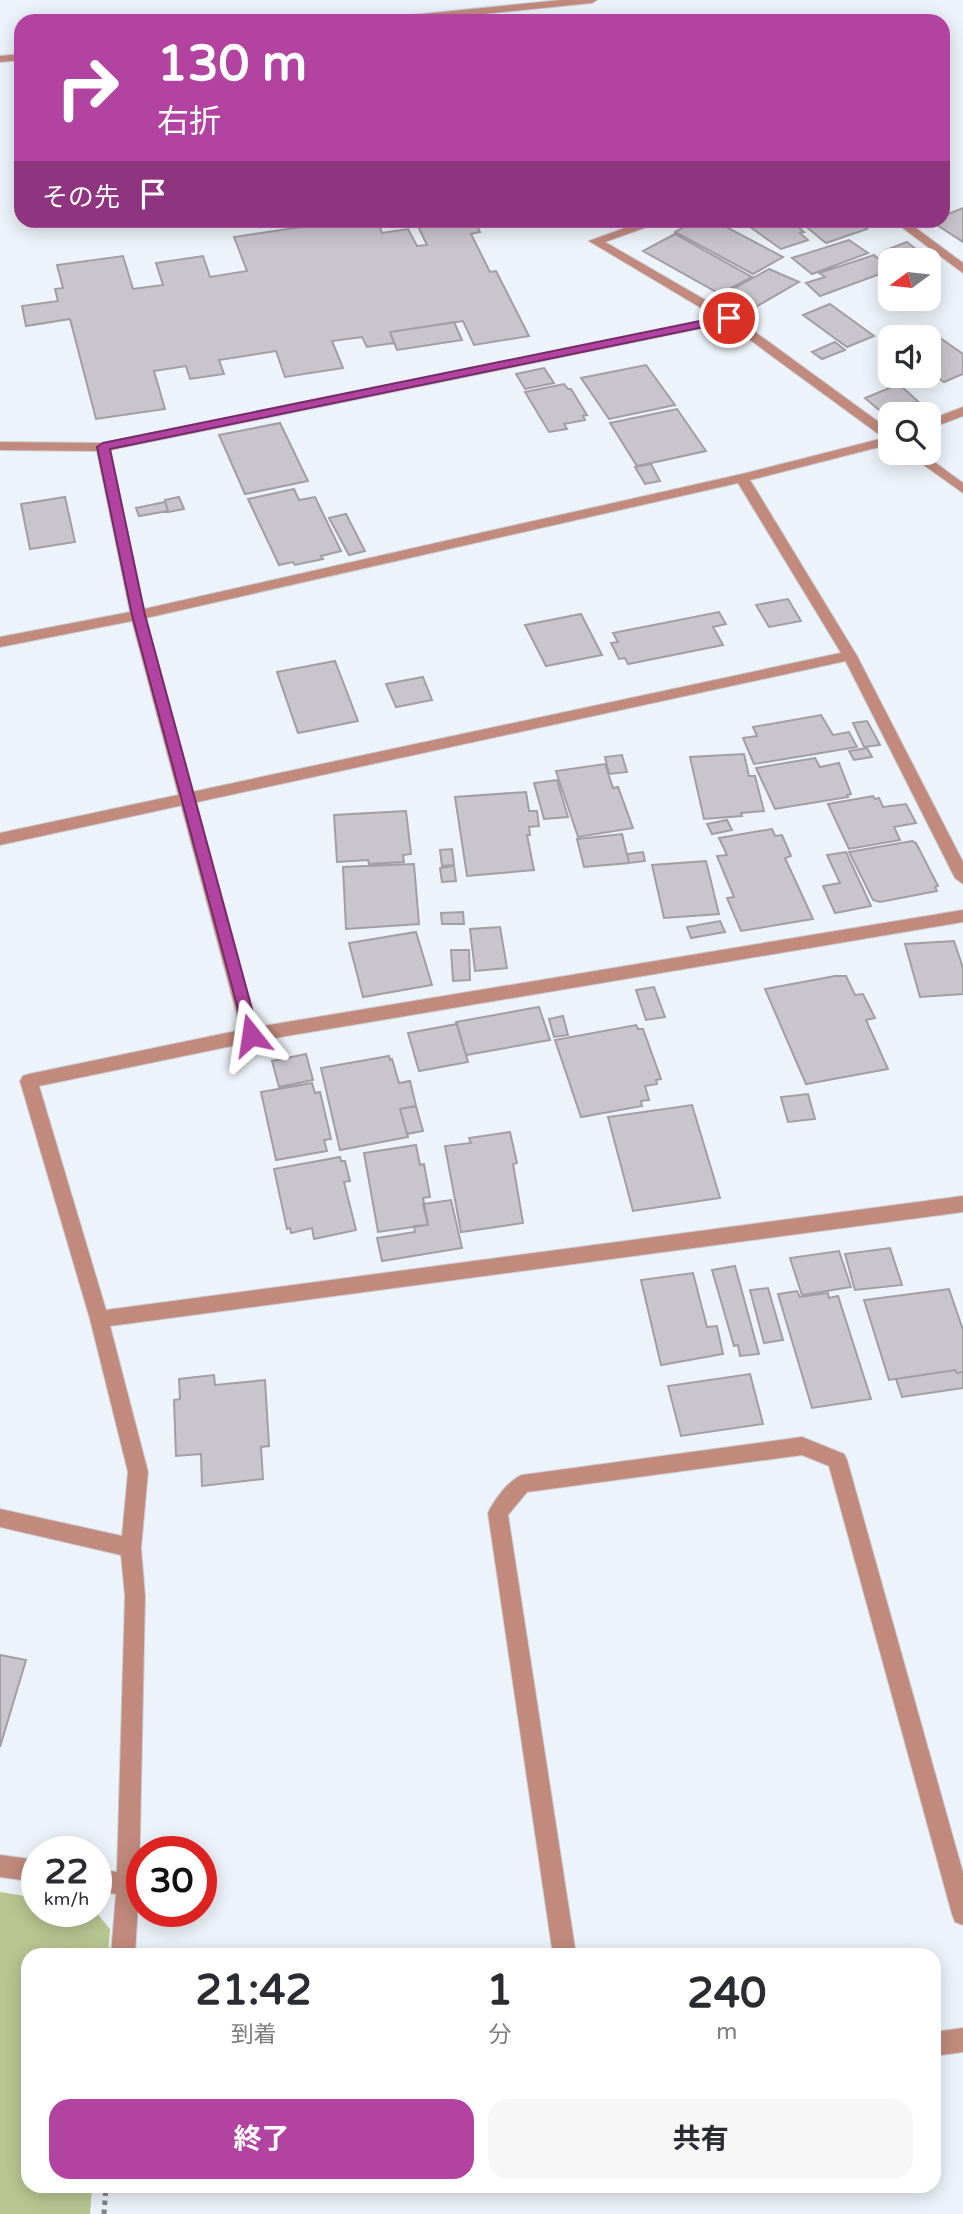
<!DOCTYPE html>
<html lang="ja">
<head>
<meta charset="utf-8">
<style>
	:root { --surface:#fff; --page:#f7f7f7; --text:#2b2b33; --muted:#7c7c81; --accent:#b343a0 }
	body { margin:0; font-family:"Varela Round","Noto Sans JP",sans-serif; background:var(--page); color:var(--text); height:100vh; display:flex; flex-direction:column; font-size:26px; white-space:nowrap }
	* { box-sizing:border-box; margin:0 }
	p { font-size:23px; color:var(--muted) }
	.icon { flex:none; width:38px; height:38px; fill:none; stroke:currentColor; stroke-width:2; stroke-linecap:round; stroke-linejoin:round }
	.map { position:relative; flex:1; overflow:hidden }
	.panel { position:absolute; left:21px; top:1948px; width:920px; height:245px; display:flex; flex-direction:column; background:var(--surface); border-radius:21px; box-shadow:0 4px 18px #0003 }
	.panel>* { flex:none }
	.top-card { position:absolute; left:14px; top:14px; width:936px; height:214px; border-radius:21px; box-shadow:0 4px 18px #0003; background:#b343a0; color:#fff; overflow:hidden }
	.needle { width:46px; rotate:255deg }
	.fabs { position:absolute; left:878px; top:248px; display:grid; gap:14px }
	.fabs a { display:grid; place-items:center; width:63px; height:63px; border-radius:14px; background:var(--surface); box-shadow:0 4px 18px #0003; font-size:35px }
	.speed { position:absolute; left:21px; top:1836px; display:flex; gap:14px; font-size:35px; font-weight:700; text-align:center }
	.speed>* { display:grid; place-content:center; width:91px; height:91px; border-radius:50%; background:var(--surface); box-shadow:0 4px 18px #0003; line-height:1 }
	.speed small { font-size:18px; font-weight:400 }
	.speed .limit { border:10px solid #d22; background:#fff; color:#111 }
	.pin { position:absolute; display:grid; place-items:center; width:60px; height:60px; color:#fff; margin:-30px; border:4px solid #fff; border-radius:50%; box-shadow:0 2px 7px #0007 }
	.me { position:absolute; width:77px; margin:-38px; rotate:345deg; stroke-linejoin:round; filter:drop-shadow(0 0 5px #0008) }
	.turn { display:flex; align-items:center; gap:24px; height:147px; padding:0 28px; font-size:32px }
	.turn .icon { width:91px; height:91px; stroke-width:2.5 }
	.turn b { display:block; font-size:49px; line-height:60px }
	.then { display:flex; align-items:center; height:66px; padding:0 28px; background:#0003; gap:14px; font-size:26px }
	.eta { display:flex; justify-content:space-evenly; align-items:center; height:119px; text-align:center }
	.eta b { font-size:42px; font-weight:700; line-height:49px }
	.cta { display:flex; gap:14px; margin-top:auto; padding:14px 28px }
	.cta a { flex:1; height:80px; border-radius:21px; background:var(--accent); color:#fff; font-size:28px; font-weight:700; line-height:80px; text-align:center }
	.cta a+a { background:var(--page); color:var(--text) }
	.map>svg:first-child { display:block }
	.green { fill:#b9c691 }
	.building { fill:#c9c5cc; stroke:#a29ea4; stroke-width:2 }
	.lines { fill:none; stroke-linecap:round; stroke-linejoin:round }
	.minor-casing { stroke:#c9ced4; stroke-width:2 }
	.tertiary-casing { stroke:#c9ced4; stroke-width:2 }
	.path { stroke:#808488; stroke-width:5; stroke-dasharray:4.5 4.5; stroke-linecap:butt }
	.minor { fill:#c28a7d; fill-rule:evenodd }
	.tertiary { fill:#c28a7d; fill-rule:evenodd }
	.route { fill:#b343a0; stroke:#742c68; stroke-width:2 }
</style>
</head>
<body>
<div class="map">
<svg width="963" height="2214" viewBox="0 0 963 2214">
	<rect width="100%" height="100%" fill="#edf3fa"/>
	<path class="green" d="M0 1892 37 1898V1911H95L110 1929 108 1955H28V2186H92L90 2214H0Z"/>
	<path class="building" d="M963 208V242L931 221 943 220V216Z
		M349 220H377L382 233 408 229 417 246 427 245 415 220H474L480 232 471 234 490 272 496 271 529 336 474 345 463 321 390 332 394 343 367 347 362 337 332 341 343 368 285 377 276 351 219 360 224 374 190 379 186 366 154 371 165 409 96 419 70 319 26 326 22 306 58 301 55 289 63 288 57 265 123 256 133 289 163 285 156 263 203 256 210 277 247 271 234 237Z
		M697 220H713L783 257 753 274 675 232Z
		M758 220H790L804 232 800 233 808 240 781 249 746 224Z
		M798 220H861L867 225 863 226 867 229 826 243Z
		M675 234 752 277 720 294 643 251Z
		M849 240 868 253 812 274 792 258Z
		M907 242 927 258 900 261 886 250Z
		M874 255 891 270 820 296 806 283 825 277 819 273Z
		M769 269 799 282 752 309 724 294Z
		M830 304 874 336 847 347 803 315Z
		M454 322 462 340 397 350 390 332Z
		M923 326 963 354V374L944 382 929 371V338H896Z
		M835 342 845 350 822 359 812 352Z
		M646 365 675 405 609 419 581 378Z
		M544 368 554 383 525 389 516 374Z
		M564 384 568 389H571L587 415 583 416 585 420 564 424 567 429 549 432 525 392Z
		M899 384 925 408 908 415 886 416 865 398Z
		M677 409 706 451 637 466 610 423Z
		M280 423 308 481 245 494 219 435Z
		M651 464 660 481 645 484 635 467Z
		M294 489 299 500 315 497 341 551 321 556 323 559 295 565 293 562 279 565 248 499Z
		M65 497 75 542 30 549 21 504Z
		M179 497 184 509 168 512 165 500Z
		M165 502 168 511 139 516 136 508Z
		M346 514 365 551 349 555 329 518Z
		M788 599 801 621 769 627 756 605Z
		M719 612 726 624 713 627 723 645 628 664 625 658 619 659 611 643 618 642 613 633Z
		M581 614 602 655 546 666 525 625Z
		M335 661 358 721 298 733 277 672Z
		M423 677 432 700 396 707 386 684Z
		M821 715 833 735 849 732 857 747 754 764 743 738 757 736 753 727Z
		M867 721 880 745 864 747 853 723Z
		M867 748 872 757 854 760 849 751Z
		M744 754 749 776H755L764 811 741 813 742 816 704 819 690 757Z
		M622 755 627 772 609 774 605 757Z
		M815 758 820 767 839 763 851 794 847 795 848 797 775 809 756 768Z
		M605 764 613 788 618 787 633 828 578 837 556 771Z
		M557 780 568 817 544 819 534 783Z
		M526 792 529 811H537L539 826 529 827 530 835H527L534 870 467 876 455 797Z
		M873 796 875 799 879 798 883 807 906 804 916 823 894 827 900 840 849 849 828 804Z
		M406 811 411 854 403 855 404 862 369 864 368 860 337 862 334 815Z
		M727 820 732 830 712 834 707 824Z
		M772 829 775 836 782 835 791 856 785 858 813 919 741 931 727 898 734 897 717 856 727 855 719 838Z
		M622 834 629 863 584 867 577 839Z
		M912 841 916 843 938 886 935 887 937 891 880 902 873 900 849 852Z
		M452 849 454 865 442 866 440 850Z
		M643 852 645 861 629 863 627 854Z
		M846 852 871 906 835 913 823 886 840 883 827 855Z
		M706 861 719 914 664 918 652 865Z
		M414 864 419 924 346 929 343 867Z
		M454 866 456 881 442 882 440 868Z
		M463 912 464 924H442L441 913Z
		M720 921 725 932 691 938 687 927Z
		M500 927 507 968 475 971 470 929Z
		M416 932 432 985 363 997 349 943Z
		M954 941 963 968V994L920 997 905 944Z
		M451 950H469L470 980 453 981Z
		M835 976H846L855 995 863 994 875 1018 866 1020 888 1069 806 1084 765 989Z
		M654 987 665 1017 646 1020 636 990Z
		M539 1007 550 1040 466 1055 456 1022Z
		M563 1016 568 1035 554 1037 549 1019Z
		M457 1024 468 1062 419 1071 408 1033Z
		M636 1025 638 1029H643L661 1079 656 1080 657 1084 645 1086 649 1100 641 1101 642 1106 581 1117 555 1040Z
		M306 1054 313 1080 279 1087 272 1061Z
		M389 1056 390 1060 392 1059 399 1083 410 1081 416 1106 400 1109 408 1137 340 1150 321 1068Z
		M312 1083 315 1093 320 1092 331 1139 324 1140 327 1151 276 1160 261 1092Z
		M808 1094 815 1119 788 1122 781 1097Z
		M692 1105 720 1198 633 1211 608 1117Z
		M416 1106 423 1131 407 1134 400 1109Z
		M510 1132 517 1163 513 1164 523 1223 461 1232 445 1146 471 1143 469 1138Z
		M416 1145 420 1165 424 1164 430 1197 423 1198 428 1225 378 1232 364 1153Z
		M340 1157 341 1161H345L350 1181 344 1182 356 1230 314 1239 312 1228 291 1233 290 1228 287 1229 274 1169Z
		M451 1200 462 1248 382 1261 377 1238 415 1232 414 1226 428 1225 423 1204Z
		M890 1248 902 1285 855 1290 845 1254Z
		M839 1251 851 1287 802 1295 790 1258Z
		M735 1266 759 1354 740 1356 738 1345 734 1346 712 1270Z
		M693 1273 707 1327 717 1326 723 1354 661 1365 641 1280Z
		M768 1288 783 1340 764 1343 750 1290Z
		M949 1289 963 1330V1372L957 1373 955 1370 889 1380 864 1300Z
		M797 1291 800 1297 828 1293 829 1298 838 1296 871 1399 812 1408 778 1294Z
		M955 1370 957 1373 963 1372V1388L902 1397 896 1379Z
		M750 1374 763 1424 681 1436 668 1386Z
		M214 1375 215 1385 265 1380 269 1446 261 1447 263 1479 202 1486 201 1454 176 1456 174 1400 180 1399 179 1379Z
		M0 1655 26 1660 0 1747Z"/>
	<g class="lines">
		<defs>
			<path id="minor" d="M561 0H597L592 3 413 21H377L382 18Z
				M21 54V60L0 62V56Z
				M647 220H666L605 242 733 316 891 431V444L750 480 857 656 963 862V884L955 878 843 656 738 483 146 618 257 1027 963 910V922L251 1042 39 1086 106 1310 963 1196V1212L110 1326 148 1472 141 1548 145 1596 139 1885 135 1955H111L116 1894 96 1891V1869L117 1872 125 1596 121 1555 0 1527V1509L122 1536 128 1472 90 1319 20 1081 23 1076 29 1074 241 1030 132 621 0 647V637L130 612 97 451 0 450V442L103 443 718 318 589 241ZM727 323 884 438 742 474 144 609 110 450Z
				M892 220H905L963 263V273Z
				M963 407V416L929 429V420Z
				M907 453H922L963 483V493Z
				M802 1437 844 1454 847 1460 963 1873V1925L955 1922 952 1914 829 1466 802 1455 527 1492 508 1515 576 1955H553L488 1513C494 1500 509 1480 522 1475Z
				M0 1855 37 1860V1882L0 1877Z
				M963 2028V2052L934 2056V2032Z"/>
			<path id="tertiary" d="M850 651 857 656 855 659 0 845V833Z"/>
		</defs>
		<use href="#minor" class="minor-casing"/>
		<use href="#tertiary" class="tertiary-casing"/>
		<path class="path" d="M104 2214 106 2186"/>
		<use href="#minor" class="minor"/>
		<use href="#tertiary" class="tertiary"/>
	</g>
	<path class="route" d="M729 315 733 316V321L110 449 145 615 259 1035 251 1041 246 1039 132 615 97 447 103 443Z"/>
</svg>
<div class="fabs">
<a><svg class="needle" viewBox="-14 -14 28 28"><path d="M0-13l5 13h-10z" fill="#e53935"/><path d="M0 13l5-13h-10z" fill="#7c7c81"/></svg></a>
<a><svg class="icon" aria-label="sound" viewBox="0 0 24 24"><path d="M4 9h4l5-4v14l-5-4H4zM17 9q2 3 0 6"/></svg></a>
<a><svg class="icon" aria-label="search" viewBox="0 0 24 24"><circle cx="10" cy="10" r="6"/><path d="M15 15l6 6"/></svg></a>
</div>
<div class="speed"><div>22<small>km/h</small></div><div class="limit">30</div></div>
<div class="pin" style="left:729px;top:318px;background:#d93025"><svg class="icon" aria-label="arrive" viewBox="0 0 24 24"><path d="M6 21V4h12l-3 4 3 4H6"/></svg></div>
<svg class="me" style="left:251px;top:1035px" viewBox="-20 -20 40 40"><path d="M0-17L14 15 0 8-14 15z" fill="#b343a0" stroke="#fff" stroke-width="4"/></svg>
<div class="top-card">
<div class="turn"><svg class="icon" aria-label="right" viewBox="0 0 24 24"><path d="M7 20v-9h11M14 6l5 5-5 5"/></svg><div><b>130 m</b>右折</div></div>
<div class="then">その先<svg class="icon" aria-label="arrive" viewBox="0 0 24 24"><path d="M6 21V4h12l-3 4 3 4H6"/></svg></div>
</div>
<section class="panel">
<div class="eta">
<div><b>21:42</b><p>到着</p></div>
<div><b>1</b><p>分</p></div>
<div><b>240</b><p>m</p></div>
</div>
<div class="cta"><a>終了</a><a>共有</a></div>
</section>
</div>
</body>
</html>
